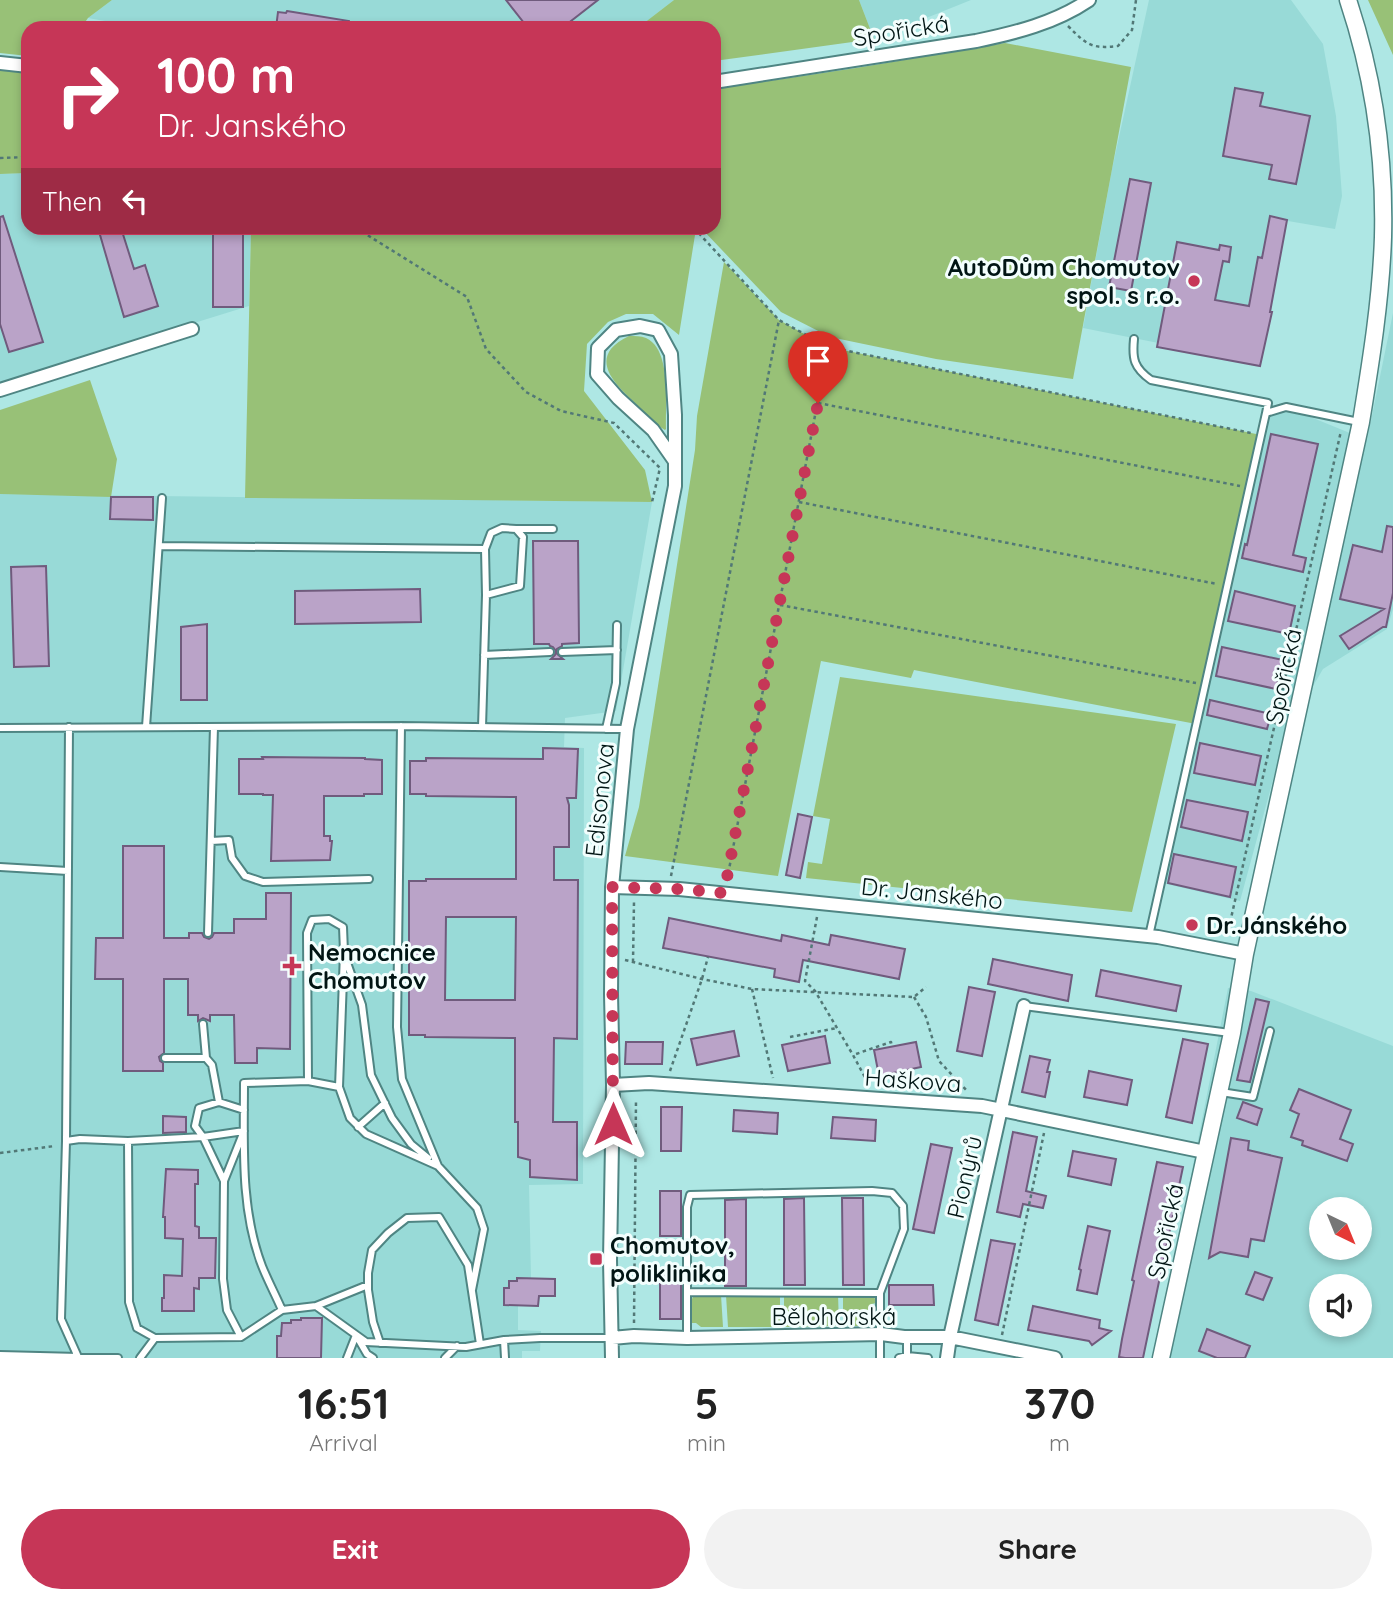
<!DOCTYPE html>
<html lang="en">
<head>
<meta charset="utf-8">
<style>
	:root { --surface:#fff; --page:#f2f2f2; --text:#222; --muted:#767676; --accent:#c63657 }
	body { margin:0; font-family:Quicksand,sans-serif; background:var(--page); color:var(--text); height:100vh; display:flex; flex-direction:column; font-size:26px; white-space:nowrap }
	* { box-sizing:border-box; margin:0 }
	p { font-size:23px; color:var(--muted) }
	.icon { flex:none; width:38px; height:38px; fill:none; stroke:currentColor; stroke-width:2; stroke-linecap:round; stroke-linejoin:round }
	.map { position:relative; height:1358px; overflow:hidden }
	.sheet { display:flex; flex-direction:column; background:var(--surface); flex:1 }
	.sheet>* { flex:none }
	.hud { position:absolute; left:21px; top:21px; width:700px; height:214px; border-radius:21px; box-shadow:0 4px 10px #0003; background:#c63657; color:#fff; overflow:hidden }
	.needle { width:46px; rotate:137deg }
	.controls { position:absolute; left:1309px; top:1197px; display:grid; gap:14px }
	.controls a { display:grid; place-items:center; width:63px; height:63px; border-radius:50%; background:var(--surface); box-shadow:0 4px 10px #0003; font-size:35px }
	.pin { position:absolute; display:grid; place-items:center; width:60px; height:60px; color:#fff; margin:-72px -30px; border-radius:50% 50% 50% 0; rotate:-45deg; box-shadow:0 0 7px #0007 }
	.pin .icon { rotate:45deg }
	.me { position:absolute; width:77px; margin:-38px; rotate:0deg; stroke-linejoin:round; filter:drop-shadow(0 0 5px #0008) }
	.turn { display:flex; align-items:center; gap:24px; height:147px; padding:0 21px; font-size:32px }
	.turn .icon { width:91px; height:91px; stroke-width:2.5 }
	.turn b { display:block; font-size:49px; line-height:60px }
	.then { display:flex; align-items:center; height:66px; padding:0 21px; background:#0003; gap:14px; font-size:26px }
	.eta { display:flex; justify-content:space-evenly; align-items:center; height:119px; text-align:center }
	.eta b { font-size:42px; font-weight:700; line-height:49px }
	.primary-button { display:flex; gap:14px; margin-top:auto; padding:14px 21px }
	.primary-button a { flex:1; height:80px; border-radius:42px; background:var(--accent); color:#fff; font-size:28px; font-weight:700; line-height:80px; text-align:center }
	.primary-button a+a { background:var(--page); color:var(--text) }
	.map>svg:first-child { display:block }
	.built { fill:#98dad7; fill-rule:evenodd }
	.green { fill:#98c177 }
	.building { fill:#baa3c8; stroke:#705b7d; stroke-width:2; fill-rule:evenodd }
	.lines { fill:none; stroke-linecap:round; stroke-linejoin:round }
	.service-casing { stroke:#4f8583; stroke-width:10 }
	.minor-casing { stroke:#4f8583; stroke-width:16 }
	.tertiary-casing { stroke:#4f8583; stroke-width:19 }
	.path { stroke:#527876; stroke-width:2.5; stroke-dasharray:3.5 3.5; stroke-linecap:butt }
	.service { stroke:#fff; stroke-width:6 }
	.minor { stroke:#fff; stroke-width:12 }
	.tertiary { stroke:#fff; stroke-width:16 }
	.route { stroke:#c63657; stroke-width:12; stroke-dasharray:0 21.6 }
	.poi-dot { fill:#c63657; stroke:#f3fefd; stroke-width:2.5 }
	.labels { text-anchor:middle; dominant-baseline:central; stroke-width:6; stroke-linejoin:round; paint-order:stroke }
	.street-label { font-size:24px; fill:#011514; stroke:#f3fefd }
	.poi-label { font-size:24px; font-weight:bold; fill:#011514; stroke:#f3fefd; text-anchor:start }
</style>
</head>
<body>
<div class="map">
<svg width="1393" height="1358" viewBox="0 0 1393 1358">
	<rect width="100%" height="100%" fill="#aee7e4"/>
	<path class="built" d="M112 0H674L638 28H145L88 18Z
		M859 0H971L874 39Z
		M1149 0H1291L1323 44 1336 116 1342 196 1335 229 1282 220 1254 362 1083 328 1112 169Z
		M28 173V228H251L249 306 0 383V174Z
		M1393 313V609L1387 629 1323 669 1286 732 1240 901 1158 882 1266 413 1286 407 1367 440Z
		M0 494 652 502 616 711 565 718 564 747 584 748 583 1184 529 1185 531 1278H518L517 1281H509V1288L518 1305V1330L541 1331 540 1351H522V1358H0Z
		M1228 988 1251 991 1393 1046V1358H1155ZM1321 1209H1360V1248H1321ZM1321 1286H1360V1325H1321Z"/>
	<path class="green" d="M0 0H112L88 18 81 28H28V56L0 53Z
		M674 0H859L874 39 714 61V28H640L639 27Z
		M1368 0H1393V55Z
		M1005 43 1131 67 1073 379 936 359 830 337 781 312 701 228H714V89L856 68Z
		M0 70 28 72V173L0 174Z
		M251 228H687L695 235 679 335 653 314H626L608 322 587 344 584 391 645 470 652 502 245 498Z
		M724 262 779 320 828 347 1261 435 1196 724 914 670 911 678 821 661 778 876 625 856 639 807 695 450 697 416Z
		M629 336C635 336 641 336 646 338 672 350 665 404 666 429L665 430C654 424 645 413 636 404 612 382 587 356 629 336Z
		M90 380 117 459 111 497 0 494V410Z
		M840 677 1176 724 1132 912 806 878 808 862 822 864 830 819 813 816Z
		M838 1294 839 1326 784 1327V1295Z
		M843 1294H870L874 1297 877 1303 871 1304V1323L870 1326H843Z
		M699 1295H721L723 1327H701L696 1323H691V1301L693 1297Z
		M726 1295H780V1327H728Z"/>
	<path class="building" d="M506 0H598L562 28H528Z
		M287 11 349 21V28H276L278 12 286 13Z
		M1235 88 1263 93 1260 106 1310 116 1296 184 1269 179 1272 165 1223 156Z
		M1130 179 1151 183 1131 291 1109 287Z
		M3 216 43 342 9 352 0 324V217Z
		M1270 216 1287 220 1270 312H1272L1260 366 1157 347 1177 242 1219 250 1220 245 1231 247 1229 262 1223 261 1215 300 1249 306 1258 257 1262 258Z
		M98 228H121L134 269 145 265 158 306 124 317Z
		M213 228H243V307H213Z
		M1271 434 1318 444 1293 555 1306 558 1303 572 1242 558 1245 544 1247 545Z
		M111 497H153V520L110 519Z
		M1387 526 1393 527V593L1386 627H1383L1349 649 1340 636 1384 609 1340 599 1353 545 1382 552Z
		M533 541H578L579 643 562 644V646L557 649 556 653 563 659H551L555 655 556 651 553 647 550 646 549 644H534Z
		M46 566 49 666 14 667 11 567Z
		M420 589 421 622 295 624V591Z
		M1235 591 1295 606 1289 634 1228 621Z
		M207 624V700H181V627Z
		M1222 647 1283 660 1276 689 1216 676Z
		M1210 700 1271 714 1267 729 1207 715Z
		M1200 743 1261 756 1255 785 1194 773Z
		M543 748 578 749 576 798H567L569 805V847H554V880H578L577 1039 554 1038 553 1122H577V1180L530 1177V1160L518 1157V1122H515V1038L425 1037V1035H409V881H426V879H516V797L426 796V794H410V761H426V758L543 759ZM446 917H516L515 1000H445Z
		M262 757 365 758V759L382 760V794H364V796H324V836H330V841H332L330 860 271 861 273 795H263V794H239V759H263Z
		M1187 800 1248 812 1242 841 1181 827Z
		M798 814 812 817 800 878 786 875Z
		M123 846H164V938H189V933H202L204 937 209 939 212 937 214 933H234V919H266V893H291L290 1049 257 1048V1063H235L234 1015H210V1021L203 1018 198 1021V1015H188V979H164V1053L159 1057 160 1061 163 1063V1071H123V979H95L96 938H123Z
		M1174 854 1236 867 1230 897 1168 883Z
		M669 918 781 941 782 935 829 945 831 935 905 949 899 979 803 960 799 982 774 977 775 969 663 948Z
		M993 959 1072 975 1068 1001 988 984Z
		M1101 970 1181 986 1176 1011 1096 996Z
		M969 987 995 992 982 1056 957 1051Z
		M1256 999 1269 1002 1250 1082 1237 1080Z
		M734 1031 739 1056 697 1065 691 1039Z
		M825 1036 830 1063 788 1071 782 1045Z
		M1183 1039 1208 1044 1192 1123 1166 1117Z
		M626 1042H663L662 1064H625Z
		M916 1042 921 1067 879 1076 874 1050Z
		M1030 1056 1050 1060 1047 1072H1050L1045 1097 1022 1092Z
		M1089 1071 1132 1080 1127 1105 1084 1097Z
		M1299 1089 1351 1110 1340 1139 1353 1144 1347 1161 1302 1145 1303 1141 1291 1137 1299 1114 1290 1110Z
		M1243 1102 1262 1109 1257 1125 1237 1118Z
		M661 1107H682L681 1151H661Z
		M734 1110 778 1113 777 1134 733 1131Z
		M163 1116 186 1117V1132L163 1133Z
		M833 1117 876 1120 875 1141 831 1138Z
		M1013 1132 1037 1137 1026 1191 1046 1196 1043 1208 1023 1204 1020 1217 997 1212Z
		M1231 1138 1249 1141 1248 1150 1282 1158 1264 1241 1251 1239 1248 1257 1220 1252 1209 1258Z
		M931 1144 952 1148 934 1233 913 1229Z
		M1073 1151 1116 1159 1111 1185 1068 1176Z
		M1157 1162 1183 1167 1143 1358H1125L1119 1357 1122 1339 1134 1281 1132 1280Z
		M166 1169 198 1170V1184H195V1226L199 1227V1238H216L215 1278H199V1289L194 1288V1311H162V1298H164V1275L182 1276 183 1239 165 1238V1217H163Z
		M660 1191H681V1236H660Z
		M804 1198 805 1285H784V1199Z
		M842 1198H863L864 1285H843Z
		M746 1199V1286H725V1200Z
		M1088 1226 1110 1231 1097 1294 1077 1290 1081 1270 1079 1269Z
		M991 1240 1015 1244 998 1325 975 1320Z
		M1255 1272 1272 1278 1263 1300 1246 1294Z
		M660 1275H681V1319H660Z
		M517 1278 555 1279V1296H539L538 1306 504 1305V1288H509V1281H517Z
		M889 1285H933L934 1305H889Z
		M1033 1306 1100 1320 1099 1328 1111 1331 1092 1345 1089 1341 1028 1330Z
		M301 1318H322L321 1358H277V1336H281L282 1323H291V1320H301Z
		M1207 1329 1250 1346 1245 1358H1217L1199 1351Z"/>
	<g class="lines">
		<defs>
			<path id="service" d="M1134 339C1132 359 1134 368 1151 380L1268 403 1266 413
				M516 529H553
				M159 546 485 549
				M562 652 617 650
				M484 655 550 652
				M401 726 397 1027 402 1079 438 1166 477 1208 484 1229 472 1290
				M146 727 162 498
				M482 727 486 595 520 586 523 537 516 529 502 528 491 533 485 549 486 595
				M0 728 401 726 627 729
				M606 729 616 683 617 625
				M211 841 229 840 232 858 245 876 263 882 369 879
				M0 867 68 871
				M208 933 214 727
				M1149 936 1266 413 1286 407 1359 422
				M345 957 362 1005 371 1075 392 1118 411 1144 428 1158
				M1024 1006 1230 1033
				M203 1024 206 1058 212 1065 219 1102
				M165 1058H206
				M339 1087 344 952 343 927 329 919 312 920 307 933 308 1081 339 1087 350 1118 366 1134 438 1166
				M1221 1092 1253 1097 1270 1031
				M358 1127 385 1103
				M66 1141 69 727
				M128 1141 129 1302 137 1328 155 1338
				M224 1181 203 1137 244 1131
				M687 1292 880 1293
				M316 1306 368 1285
				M282 1310C276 1296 268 1281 262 1266 240 1209 244 1144 244 1083L308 1081
				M241 1337 227 1310 223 1279 224 1181 242 1136
				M687 1338V1207L690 1195 872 1191 892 1193 903 1206 904 1229 880 1293V1358
				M504 1340 505 1358
				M380 1343 373 1322 368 1290V1273L372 1250 388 1233 407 1218 439 1217 468 1265 480 1344
				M0 1355 118 1358
				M907 1356V1337
				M78 1357 61 1319 66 1141 80 1139 128 1141 203 1137 195 1126 199 1108 219 1102 244 1110
				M140 1358 155 1338 241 1337 282 1310 316 1306 366 1342 466 1347 504 1340 540 1338H612
				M347 1358 356 1335 367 1354 373 1358
				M445 1358 457 1346
				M899 1358 907 1356 928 1358"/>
			<path id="minor" d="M0 63 28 66
				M714 82 976 41C1015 33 1055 23 1089 0
				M0 390 192 329
				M612 887 679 889 1158 937 1245 954
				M613 1085 649 1083 982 1106 1205 1152
				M612 1338 634 1336 687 1338 881 1334 904 1337H950L1055 1358
				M612 1358 610 1260 613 1085 611 994 612 887 627 729 675 486V415L671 354 658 330 640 326 616 330 598 348 597 374 618 398 653 430 674 460
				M947 1358 950 1337 1024 1006"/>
			<path id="tertiary" d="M1161 1358 1232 1033 1245 954 1361 422C1371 361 1381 299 1383 237 1385 157 1373 75 1348 0"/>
		</defs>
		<use href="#service" class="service-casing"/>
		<use href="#minor" class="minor-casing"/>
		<use href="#tertiary" class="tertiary-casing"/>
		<path class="path" d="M1068 26C1087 45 1091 49 1118 46L1132 30 1136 0
			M0 158 28 157
			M356 228 467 297 486 349 526 392 561 411 614 423 660 468 652 502
			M694 228 779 320 828 347 1251 433
			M818 403 1240 486
			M799 502 1217 584
			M780 605 1196 683
			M671 876 779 320
			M727 880 828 347
			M817 917 805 981 815 991 853 1055
			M1227 936 1341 431
			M625 960 702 979 752 989 914 997 926 987
			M633 962 634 902
			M752 989 773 1078
			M914 997 926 1017 939 1061 968 1092
			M790 1037 837 1028
			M670 1071 702 979 708 957
			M868 1083 853 1055 891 1042 892 1047
			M0 1153 55 1146
			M634 1323 636 1099
			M1002 1335 1044 1133"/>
		<use href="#service" class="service"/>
		<use href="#minor" class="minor"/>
		<use href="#tertiary" class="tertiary"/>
	</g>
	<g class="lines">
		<path class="route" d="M613 1124 612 887 679 889 724 893 818 403"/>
	</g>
	<g class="poi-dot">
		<circle cx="1194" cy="281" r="7"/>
		<circle cx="1192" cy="925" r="7"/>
		<path d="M288.5 955.5h7v7h7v7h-7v7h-7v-7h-7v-7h7z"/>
		<rect x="589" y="1252" width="14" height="14" rx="3.5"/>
	</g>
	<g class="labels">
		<g class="street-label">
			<text transform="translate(901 30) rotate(-9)">Spořická</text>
			<text transform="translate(1283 676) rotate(-78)">Spořická</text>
			<text transform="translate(599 800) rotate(-84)">Edisonova</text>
			<text transform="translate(932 893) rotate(6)">Dr. Janského</text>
			<text transform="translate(913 1080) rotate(4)">Haškova</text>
			<text transform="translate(964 1177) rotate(-77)">Pionýrů</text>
			<text transform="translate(1165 1231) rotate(-78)">Spořická</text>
			<text x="834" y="1316">Bělohorská</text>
		</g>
		<g class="poi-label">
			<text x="1180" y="267" text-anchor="end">AutoDům Chomutov<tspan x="1180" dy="28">spol. s r.o.</tspan></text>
			<text x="1206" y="925">Dr.Jánského</text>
			<text x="308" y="952">Nemocnice<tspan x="308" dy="28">Chomutov</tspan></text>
			<text x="610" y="1245">Chomutov,<tspan x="610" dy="28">poliklinika</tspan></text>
		</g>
	</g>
</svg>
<div class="controls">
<a><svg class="needle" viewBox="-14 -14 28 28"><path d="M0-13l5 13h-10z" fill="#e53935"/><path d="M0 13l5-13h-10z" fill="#767676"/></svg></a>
<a><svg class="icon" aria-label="sound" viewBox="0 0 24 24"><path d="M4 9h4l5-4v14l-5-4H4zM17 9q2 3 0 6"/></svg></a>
</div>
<div class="pin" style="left:818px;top:403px;background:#d93025"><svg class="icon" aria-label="arrive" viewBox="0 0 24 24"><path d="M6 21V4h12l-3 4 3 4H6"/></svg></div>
<svg class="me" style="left:613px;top:1124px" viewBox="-20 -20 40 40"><path d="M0-17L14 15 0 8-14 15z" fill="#c63657" stroke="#fff" stroke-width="4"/></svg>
<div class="hud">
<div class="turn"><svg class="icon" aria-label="right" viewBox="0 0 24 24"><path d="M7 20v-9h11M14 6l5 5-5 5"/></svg><div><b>100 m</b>Dr. Janského</div></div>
<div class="then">Then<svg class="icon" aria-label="left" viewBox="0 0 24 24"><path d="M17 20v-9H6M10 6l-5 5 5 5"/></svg></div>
</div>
</div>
<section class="sheet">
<div class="eta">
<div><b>16:51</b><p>Arrival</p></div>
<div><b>5</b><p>min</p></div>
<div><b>370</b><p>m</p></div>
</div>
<div class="primary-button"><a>Exit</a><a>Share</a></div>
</section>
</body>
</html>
